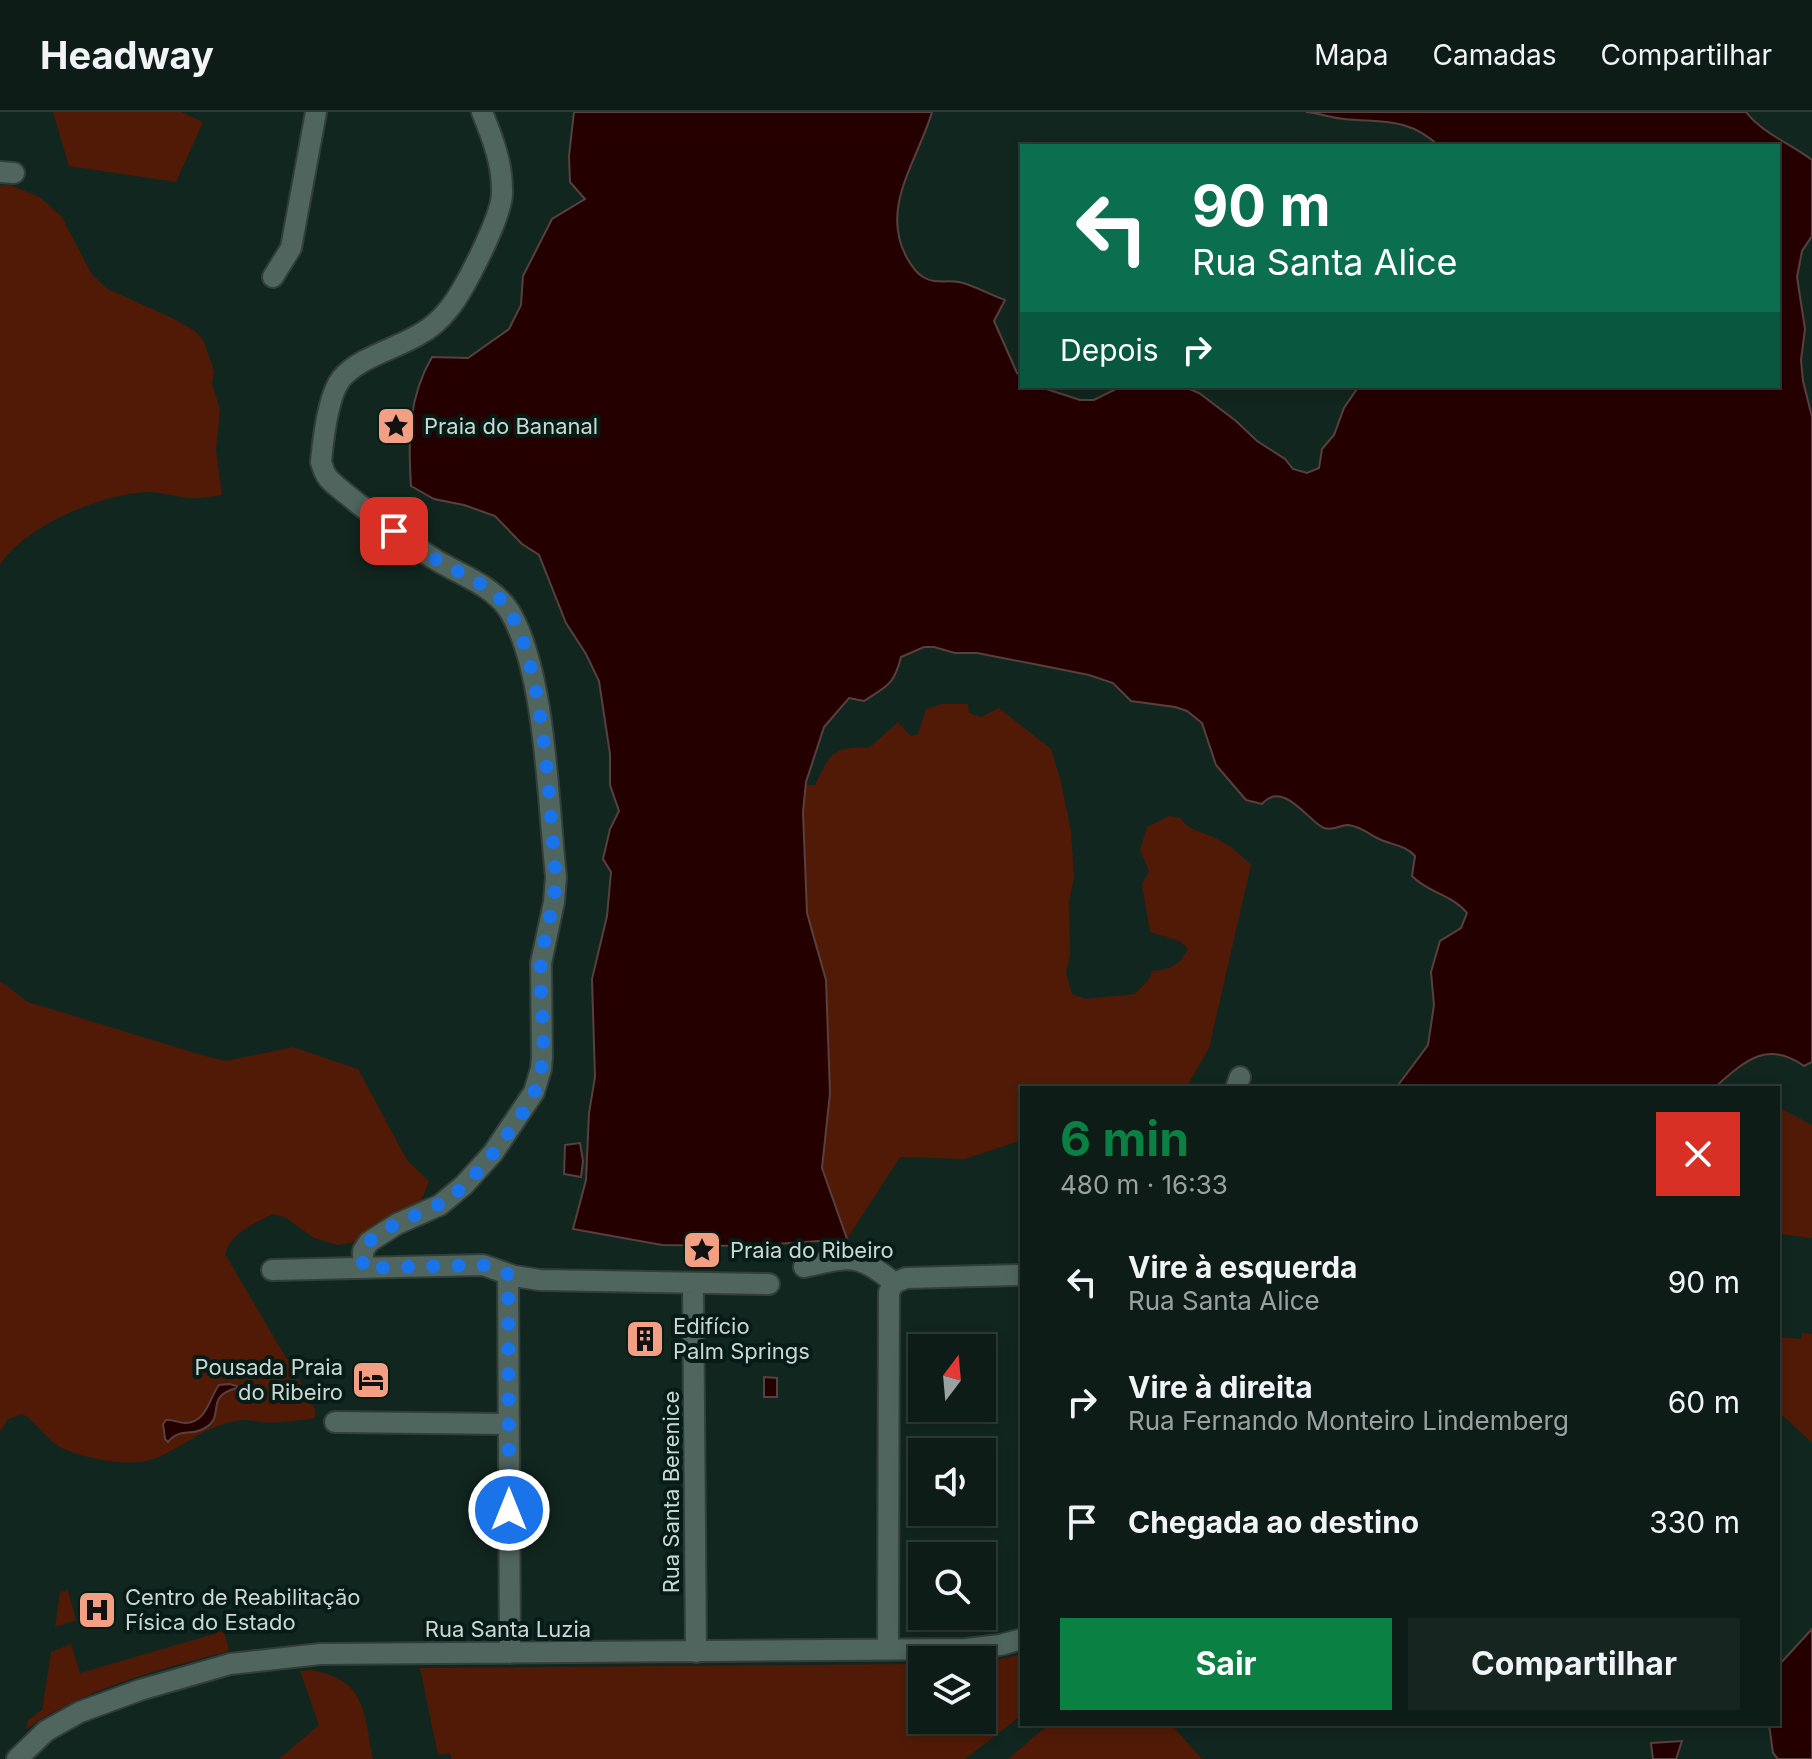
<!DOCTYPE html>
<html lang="pt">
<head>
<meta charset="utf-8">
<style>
	:root { --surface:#0d1c17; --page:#162520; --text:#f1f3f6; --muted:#9aa1a1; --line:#2d3a36; --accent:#0b8043 }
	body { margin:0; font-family:Inter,sans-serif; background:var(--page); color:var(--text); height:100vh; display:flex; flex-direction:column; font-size:30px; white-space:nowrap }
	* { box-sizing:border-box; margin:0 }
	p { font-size:26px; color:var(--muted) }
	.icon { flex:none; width:44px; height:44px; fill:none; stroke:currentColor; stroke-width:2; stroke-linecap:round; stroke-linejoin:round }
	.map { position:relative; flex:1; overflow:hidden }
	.side { position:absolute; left:1020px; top:974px; width:760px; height:640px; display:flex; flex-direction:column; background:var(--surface); border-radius:0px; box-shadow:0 4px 12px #0003,0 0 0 2px var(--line) }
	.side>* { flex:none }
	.guide { position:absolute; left:1020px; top:32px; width:760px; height:244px; border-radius:0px; box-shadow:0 4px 12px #0003,0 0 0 2px var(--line); background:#0b6e4f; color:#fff; overflow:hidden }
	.needle { width:52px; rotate:16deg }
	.controls { position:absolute; left:908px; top:1222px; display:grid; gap:16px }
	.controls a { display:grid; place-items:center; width:88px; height:88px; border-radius:0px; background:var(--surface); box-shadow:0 4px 12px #0003,0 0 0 2px var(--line); font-size:40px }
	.pin { position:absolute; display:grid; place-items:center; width:68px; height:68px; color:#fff; margin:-34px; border-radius:16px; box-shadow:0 4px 12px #0006 }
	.me { position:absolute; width:88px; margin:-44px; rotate:0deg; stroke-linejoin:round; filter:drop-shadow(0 0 6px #0008) }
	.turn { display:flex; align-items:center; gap:28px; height:168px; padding:0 40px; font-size:36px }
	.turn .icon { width:104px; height:104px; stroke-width:2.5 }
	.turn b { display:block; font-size:56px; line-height:68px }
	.then { display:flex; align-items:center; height:76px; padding:0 40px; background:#0003; gap:16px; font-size:30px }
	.round { display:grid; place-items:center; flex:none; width:84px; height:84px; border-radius:0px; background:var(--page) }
	.summary { display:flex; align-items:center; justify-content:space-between; height:136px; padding:0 40px }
	h1 { font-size:48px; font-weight:700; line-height:60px; color:var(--accent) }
	.primary-button { display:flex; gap:16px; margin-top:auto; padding:16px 40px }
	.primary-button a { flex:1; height:92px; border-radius:0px; background:var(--accent); color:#fff; font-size:32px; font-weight:700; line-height:92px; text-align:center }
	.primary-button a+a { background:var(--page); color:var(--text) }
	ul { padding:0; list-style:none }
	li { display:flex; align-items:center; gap:24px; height:120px; padding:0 40px }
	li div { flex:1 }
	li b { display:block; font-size:30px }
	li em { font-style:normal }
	header { display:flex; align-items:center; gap:48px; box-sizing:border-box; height:112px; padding:0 40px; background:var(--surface); border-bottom:2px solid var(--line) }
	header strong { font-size:38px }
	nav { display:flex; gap:44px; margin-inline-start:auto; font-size:28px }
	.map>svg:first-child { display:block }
	.green { fill:#511a07 }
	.water { fill:#250000; stroke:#57403f; stroke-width:2 }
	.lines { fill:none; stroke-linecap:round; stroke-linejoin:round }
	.minor-casing { stroke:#313e39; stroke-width:24 }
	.minor { stroke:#4f655d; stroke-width:20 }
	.route { stroke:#1a73e8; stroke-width:14; stroke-dasharray:0 25.2 }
	.labels { text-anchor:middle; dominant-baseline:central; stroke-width:8; stroke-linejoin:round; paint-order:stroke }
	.poi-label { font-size:22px; fill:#cbd7d3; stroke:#071c16; text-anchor:start }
	.street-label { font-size:22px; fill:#cbd7d3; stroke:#071c16 }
</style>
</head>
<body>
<header>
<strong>Headway</strong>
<nav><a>Mapa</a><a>Camadas</a><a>Compartilhar</a></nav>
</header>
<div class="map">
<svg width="1812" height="1647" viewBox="0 0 1812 1647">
	<rect width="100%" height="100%" fill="#11261f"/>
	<path class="green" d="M53 0H181L203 10 176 70 69 54Z
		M0 73H10L40 85 62 105 91 161 106 176 176 208 195 219 204 229 214 259 212 272 220 297 216 338 222 383C212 384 202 387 191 386 177 385 162 380 148 380 103 381 24 414 0 453Z
		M942 592H968L969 601 981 605 999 596 1051 637 1061 670 1071 719 1074 765 1069 789 1070 844 1066 861 1072 882 1086 887 1135 882 1150 866 1151 859C1170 858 1181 853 1188 836L1179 829 1150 820 1142 773 1149 759 1140 738 1147 715 1169 704 1180 706C1191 721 1204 719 1219 728 1231 734 1241 743 1251 753L1209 936 1186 976H1022V1028L965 1047 900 1045 847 1127 822 1056 830 981 826 868 807 801 803 700 805 673H815C832 639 831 636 870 635L898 610 911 624 918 622 926 597Z
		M0 869 28 890 205 944 226 949 293 935 358 957 407 1048 429 1069 420 1092 364 1127 354 1130 337 1133 314 1126 286 1106 273 1102C255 1111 230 1121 225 1142L308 1283 315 1298V1306C298 1308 277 1312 260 1310 254 1309 249 1307 242 1308 203 1313 186 1335 153 1347 131 1356 85 1346 64 1337 46 1329 38 1310 22 1302L8 1307 0 1320Z
		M1778 995 1812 1013V1126L1778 1122Z
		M1802 1221 1812 1222V1331L1778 1299V1225L1801 1227Z
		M68 1478 76 1508 55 1515 60 1480Z
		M224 1519 229 1539C158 1558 88 1575 26 1617L28 1608 42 1598 51 1540 71 1532 80 1561Z
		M1022 1542V1603L965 1647H451L450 1641 438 1643 420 1556 922 1552V1608H982V1551Z
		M311 1558C366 1567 364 1601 373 1647H279L319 1613 300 1559Z
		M1049 1612H1096L1099 1616 1117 1612H1171L1202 1647H1008Z"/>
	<path class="water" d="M574 0H932C918 48 879 96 907 146 911 153 916 161 923 165 934 172 946 168 959 170 974 173 990 183 1005 188L994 209 1017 261 1022 264V274H1037L1080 288H1094L1122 274H1182L1199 281 1236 309 1257 329 1285 347 1293 357 1307 361 1319 356 1322 337 1334 323 1344 296 1359 274H1778V34H1439C1408 5 1383 11 1344 7 1331 6 1319 1 1306 0H1746C1762 21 1791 32 1812 48V124L1802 139 1797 165 1805 217 1801 248 1803 269 1812 305V950L1804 954C1766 927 1744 950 1714 976H1396L1428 933 1434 893 1431 860 1440 829 1461 816 1467 801C1453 783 1428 781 1412 764L1415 744C1404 732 1390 733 1377 726 1368 721 1359 714 1348 713 1339 713 1334 719 1324 716 1309 710 1283 667 1262 692L1246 688 1216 653 1202 611 1187 599 1175 595 1131 589 1113 571 1089 563 1034 552 977 541H955L934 535H924L901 545C894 573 887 574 864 589L849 586 824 615 806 670 803 700 807 801 826 868 830 981 822 1056 847 1127 747 1134 662 1133 573 1117 586 1068 589 1001 595 965 592 867 607 804 611 760 603 747 610 717 619 699 610 673V642L599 569 586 542 566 511 539 443 522 432 495 404 464 393 434 387 411 374C408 328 408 286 432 245L468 246 509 217 521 193 523 164 552 107 585 87 570 70 569 44Z
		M580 1031 583 1049 581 1065 564 1062 565 1033Z
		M764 1265 777 1266V1285H764Z
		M229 1272 237 1274V1276C202 1285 228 1305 203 1317 190 1324 179 1316 168 1330L165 1327 163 1312 166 1308C173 1307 178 1311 185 1311 207 1311 209 1286 219 1273Z
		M1812 1517V1647H1778L1773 1641 1769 1612H1778V1554Z
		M1682 1629 1676 1647H1653L1651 1631Z"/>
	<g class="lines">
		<defs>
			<path id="minor" d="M0 60 14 61
				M273 165 291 136 316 0
				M1236 976 1240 965
				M804 1155C850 1145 857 1140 894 1171
				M363 1156V1139L369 1130 397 1112 440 1093 464 1073 493 1041 534 980 541 957 542 945 541 851 554 790 556 765C548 693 546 561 510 500 494 474 461 463 436 448 408 431 382 410 356 390 347 382 336 375 328 366 324 361 323 356 321 350 323 328 328 284 341 267 359 245 396 237 420 222 431 216 440 208 448 198 464 179 501 106 502 82 503 53 493 27 482 0
				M272 1158 483 1153 514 1164 540 1168 769 1172
				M508 1162 510 1541
				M693 1171 696 1540
				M335 1310 509 1312
				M888 1538 889 1180 894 1171 906 1166 1022 1163
				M17 1647 46 1619 62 1610 80 1600 140 1578 230 1552 320 1542 966 1537 1000 1533 1022 1527"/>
		</defs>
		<use href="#minor" class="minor-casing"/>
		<use href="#minor" class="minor"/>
	</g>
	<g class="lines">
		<path class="route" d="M394 419C407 429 420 438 435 447 456 460 485 470 502 489 545 539 549 698 556 765 555 795 544 821 541 850 538 888 549 930 539 967 534 986 521 1004 509 1020 492 1043 474 1067 452 1084 431 1101 372 1115 364 1138 362 1143 363 1150 363 1156L483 1153 508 1162 509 1398"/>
	</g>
	<defs>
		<symbol id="sight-square" viewBox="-11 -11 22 22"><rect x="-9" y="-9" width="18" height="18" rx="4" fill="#f39f84" stroke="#071c16"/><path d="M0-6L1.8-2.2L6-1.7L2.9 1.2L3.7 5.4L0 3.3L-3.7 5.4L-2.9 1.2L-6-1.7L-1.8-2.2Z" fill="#111"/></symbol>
		<symbol id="building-square" viewBox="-11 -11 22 22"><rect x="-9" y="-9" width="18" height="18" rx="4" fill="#f39f84" stroke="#071c16"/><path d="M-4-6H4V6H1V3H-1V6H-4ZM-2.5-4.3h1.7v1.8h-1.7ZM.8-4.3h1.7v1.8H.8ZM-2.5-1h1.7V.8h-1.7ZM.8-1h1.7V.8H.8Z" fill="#111"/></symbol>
		<symbol id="hotel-square" viewBox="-11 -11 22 22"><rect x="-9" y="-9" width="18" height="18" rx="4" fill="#f39f84" stroke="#071c16"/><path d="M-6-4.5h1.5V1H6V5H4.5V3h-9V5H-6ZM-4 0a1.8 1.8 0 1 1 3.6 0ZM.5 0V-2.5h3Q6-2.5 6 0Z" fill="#111"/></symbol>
		<symbol id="hospital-square" viewBox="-11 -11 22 22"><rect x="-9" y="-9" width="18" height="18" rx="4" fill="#f39f84" stroke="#071c16"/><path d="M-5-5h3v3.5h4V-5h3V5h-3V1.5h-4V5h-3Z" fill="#111"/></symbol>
	</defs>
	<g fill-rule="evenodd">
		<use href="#sight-square" x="374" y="292" width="44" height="44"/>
		<use href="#sight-square" x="680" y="1116" width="44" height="44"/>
		<use href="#building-square" x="623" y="1205" width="44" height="44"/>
		<use href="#hotel-square" x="349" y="1246" width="44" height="44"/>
		<use href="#hospital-square" x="75" y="1476" width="44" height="44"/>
	</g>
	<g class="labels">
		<g class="poi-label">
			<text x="424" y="314">Praia do Bananal</text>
			<text x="730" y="1138">Praia do Ribeiro</text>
			<text x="673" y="1214">Edifício<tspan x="673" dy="25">Palm Springs</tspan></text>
			<text x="343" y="1255" text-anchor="end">Pousada Praia<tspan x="343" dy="25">do Ribeiro</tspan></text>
			<text x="125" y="1485">Centro de Reabilitação<tspan x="125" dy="25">Física do Estado</tspan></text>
		</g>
		<g class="street-label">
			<text transform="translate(671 1380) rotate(-90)">Rua Santa Berenice</text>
			<text x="508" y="1517">Rua Santa Luzia</text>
		</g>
	</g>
</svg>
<div class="controls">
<a><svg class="needle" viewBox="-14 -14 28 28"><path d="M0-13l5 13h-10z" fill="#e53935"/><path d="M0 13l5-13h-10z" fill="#9aa1a1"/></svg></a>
<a><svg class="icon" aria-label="sound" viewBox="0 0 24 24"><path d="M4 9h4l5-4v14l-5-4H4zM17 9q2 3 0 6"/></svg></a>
<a><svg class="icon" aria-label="search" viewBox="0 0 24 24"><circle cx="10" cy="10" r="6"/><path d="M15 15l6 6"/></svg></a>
<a><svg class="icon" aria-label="layers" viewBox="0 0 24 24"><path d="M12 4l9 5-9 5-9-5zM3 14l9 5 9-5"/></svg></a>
</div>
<div class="pin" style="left:394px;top:419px;background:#d93025"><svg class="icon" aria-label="arrive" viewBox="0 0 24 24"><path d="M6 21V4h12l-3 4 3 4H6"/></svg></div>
<svg class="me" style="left:509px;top:1398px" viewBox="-20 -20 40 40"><circle r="17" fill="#1a73e8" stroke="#fff" stroke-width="3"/><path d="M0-11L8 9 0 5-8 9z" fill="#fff"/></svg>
<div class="guide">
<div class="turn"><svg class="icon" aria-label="left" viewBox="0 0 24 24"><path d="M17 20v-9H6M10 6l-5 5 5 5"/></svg><div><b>90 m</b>Rua Santa Alice</div></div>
<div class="then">Depois<svg class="icon" aria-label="right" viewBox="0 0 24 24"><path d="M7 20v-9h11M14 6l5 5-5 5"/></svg></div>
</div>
<section class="side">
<div class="summary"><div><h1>6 min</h1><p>480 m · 16:33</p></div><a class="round" style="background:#d93025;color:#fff"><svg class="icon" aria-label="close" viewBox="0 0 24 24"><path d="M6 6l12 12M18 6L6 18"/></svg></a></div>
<ul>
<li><svg class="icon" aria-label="left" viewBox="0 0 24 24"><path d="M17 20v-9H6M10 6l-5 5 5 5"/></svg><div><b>Vire à esquerda</b><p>Rua Santa Alice</p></div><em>90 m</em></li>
<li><svg class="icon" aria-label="right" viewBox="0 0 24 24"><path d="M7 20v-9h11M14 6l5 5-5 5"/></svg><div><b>Vire à direita</b><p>Rua Fernando Monteiro Lindemberg</p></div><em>60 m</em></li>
<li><svg class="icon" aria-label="arrive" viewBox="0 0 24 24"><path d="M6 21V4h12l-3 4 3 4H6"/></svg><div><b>Chegada ao destino</b></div><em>330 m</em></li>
</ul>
<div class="primary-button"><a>Sair</a><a>Compartilhar</a></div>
</section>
</div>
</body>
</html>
